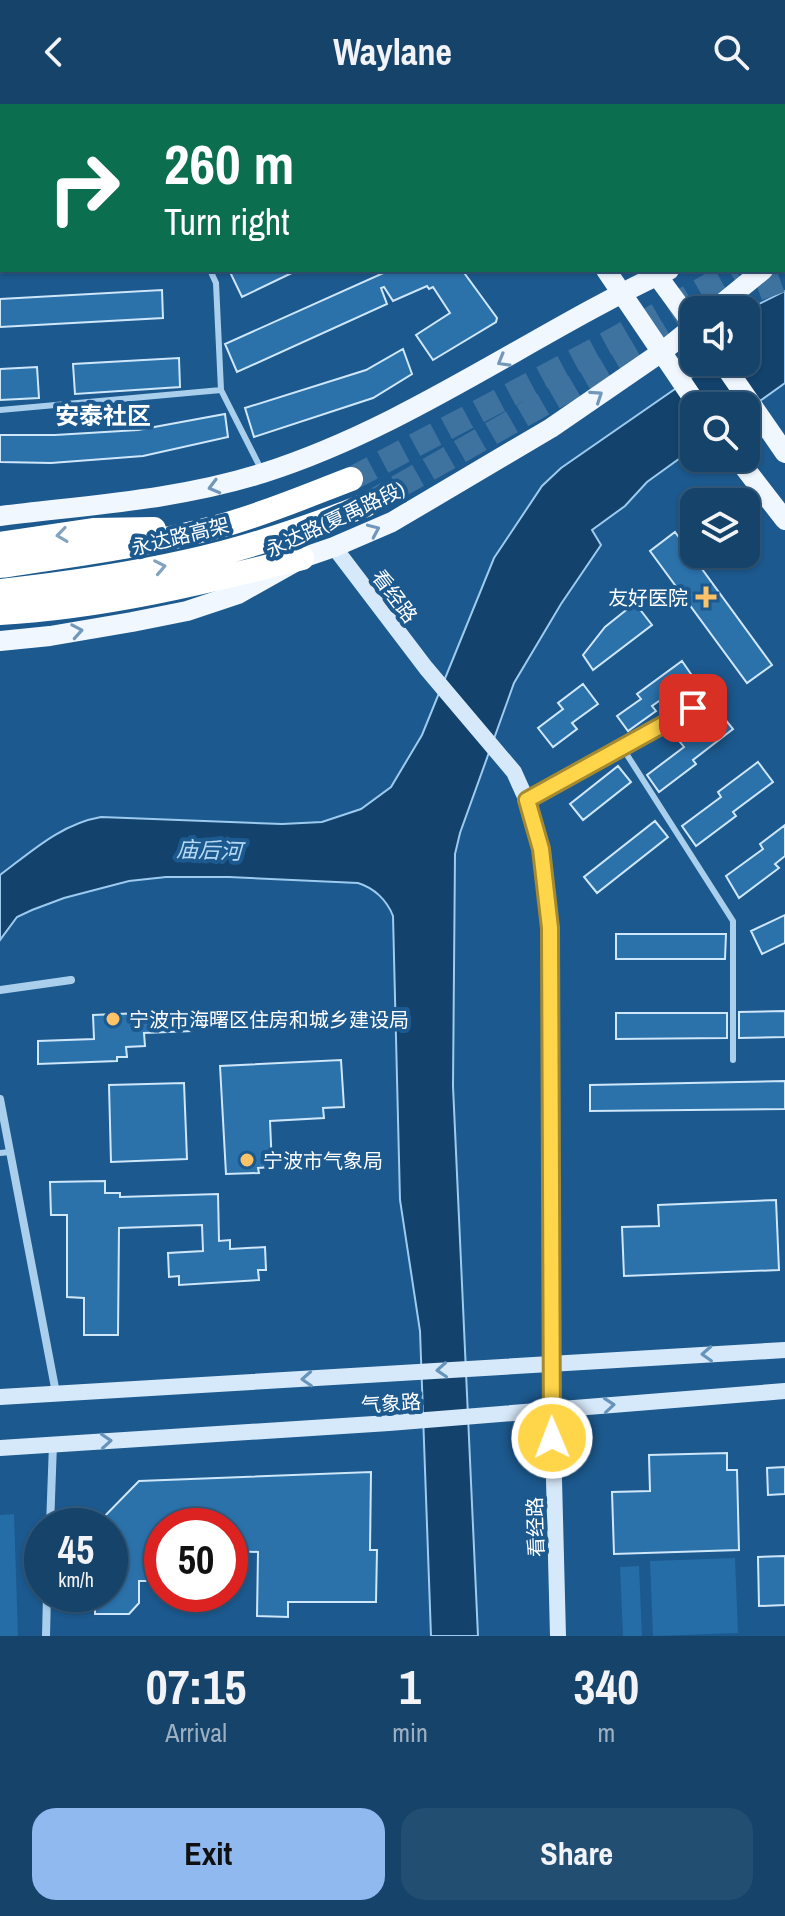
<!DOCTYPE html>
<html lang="en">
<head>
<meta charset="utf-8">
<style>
	:root { --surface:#15436a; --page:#224e72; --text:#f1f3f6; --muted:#9db0c1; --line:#345c7e; --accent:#90b9f0 }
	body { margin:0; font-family:"Archivo Narrow","Noto Sans SC",sans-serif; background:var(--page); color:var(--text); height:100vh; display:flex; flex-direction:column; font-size:30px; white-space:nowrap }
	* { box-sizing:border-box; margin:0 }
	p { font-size:26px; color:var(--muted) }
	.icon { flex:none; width:44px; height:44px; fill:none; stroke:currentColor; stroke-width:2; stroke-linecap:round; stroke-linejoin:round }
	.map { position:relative; height:1532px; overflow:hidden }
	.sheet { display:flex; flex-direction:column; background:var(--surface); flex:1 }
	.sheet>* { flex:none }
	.top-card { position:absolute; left:0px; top:0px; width:786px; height:168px; box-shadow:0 2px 6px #0004,0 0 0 2px var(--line); background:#0b6e4f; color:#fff; overflow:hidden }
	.controls { position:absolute; left:680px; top:192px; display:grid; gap:16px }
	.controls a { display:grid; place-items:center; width:80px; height:80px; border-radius:16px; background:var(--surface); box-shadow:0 2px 6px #0004,0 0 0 2px var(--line); font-size:40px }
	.speed { position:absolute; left:24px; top:1404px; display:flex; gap:16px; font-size:40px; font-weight:700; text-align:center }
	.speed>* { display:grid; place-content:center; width:104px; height:104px; border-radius:50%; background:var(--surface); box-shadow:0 2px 6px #0004,0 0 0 2px var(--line); line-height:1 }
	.speed small { font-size:20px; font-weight:400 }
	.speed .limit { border:12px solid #d22; background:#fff; color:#111 }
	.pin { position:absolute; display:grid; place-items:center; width:68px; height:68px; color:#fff; margin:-34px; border-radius:16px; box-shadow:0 4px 12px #0006 }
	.me { position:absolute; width:88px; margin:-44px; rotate:359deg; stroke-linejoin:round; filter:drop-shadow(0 0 6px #0008) }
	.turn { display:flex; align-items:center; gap:28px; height:168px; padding:0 32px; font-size:36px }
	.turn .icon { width:104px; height:104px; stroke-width:2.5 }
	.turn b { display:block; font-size:56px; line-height:68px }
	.eta { display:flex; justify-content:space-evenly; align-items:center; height:136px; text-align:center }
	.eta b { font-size:48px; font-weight:700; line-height:56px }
	.cta { display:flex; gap:16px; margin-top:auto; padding:16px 32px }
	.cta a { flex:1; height:92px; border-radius:24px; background:var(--accent); color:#111; font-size:32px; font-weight:700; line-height:92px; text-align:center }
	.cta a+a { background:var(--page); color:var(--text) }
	header { display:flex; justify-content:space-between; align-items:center; height:104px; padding:0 32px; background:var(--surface); font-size:36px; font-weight:700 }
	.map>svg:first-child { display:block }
	.green { fill:#256da6 }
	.water { fill:#13426c; stroke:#9ccbef; stroke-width:2 }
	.building { fill:#2b72ab; stroke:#cfe7fa; stroke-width:2 }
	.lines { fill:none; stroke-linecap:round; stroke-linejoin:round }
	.highway-tunnel { stroke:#3e729f; stroke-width:24; stroke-dasharray:24 12; stroke-linecap:butt }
	.lane { stroke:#a9cfed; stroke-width:6 }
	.street { stroke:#a9cfed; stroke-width:8 }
	.secondary { stroke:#d6e9fa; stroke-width:16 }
	.primary { stroke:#f0f7ff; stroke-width:20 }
	.highway { stroke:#fff; stroke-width:24 }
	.oneway { stroke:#7198bb }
	.oneway2 { stroke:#82a4c1 }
	.oneway3 { stroke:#6693b9 }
	.route-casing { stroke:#a68a30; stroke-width:20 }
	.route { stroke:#ffd54a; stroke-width:14 }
	.poi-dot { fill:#fec267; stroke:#1c598e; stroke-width:3 }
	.labels { text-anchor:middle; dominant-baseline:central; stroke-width:8; stroke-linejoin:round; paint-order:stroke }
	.street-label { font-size:20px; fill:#fff; stroke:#1c598e }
	.poi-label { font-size:20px; fill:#fff; stroke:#1c598e; text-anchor:start }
	.water-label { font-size:22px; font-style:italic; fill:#b5d9f4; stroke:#1c598e }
	.quarter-label { font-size:24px; font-weight:bold; fill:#fff; stroke:#1c598e }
</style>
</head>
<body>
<header><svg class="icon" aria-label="back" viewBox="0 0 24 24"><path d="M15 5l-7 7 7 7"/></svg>Waylane<svg class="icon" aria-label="search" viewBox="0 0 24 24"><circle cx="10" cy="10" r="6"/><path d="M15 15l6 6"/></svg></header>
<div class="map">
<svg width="785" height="1532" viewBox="0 0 785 1532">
	<rect width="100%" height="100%" fill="#1c598e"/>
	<path class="green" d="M14 1410 18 1532H0V1411Z
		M735 1454 738 1529 653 1532 650 1457Z
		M639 1462 642 1532H623L620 1463Z"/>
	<path class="water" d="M785 187V279L746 307V302H694V344L647 378 625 402 592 426 601 441 561 500 514 579 460 729 455 750 453 982 478 1532H431L420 1227 400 1096 393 812C387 796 374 784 358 779L229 773H166L129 777 64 794 32 806 17 813 0 836V771C32 747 61 720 101 713L282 720 322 718 361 705 391 683 422 631 494 454 542 382 561 364 714 258H746V232L753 226 751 216 755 202Z"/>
	<path class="building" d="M229 166H298L242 193Z
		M390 166H462L497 214 496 218 433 256 416 231 450 209 433 183 429 185 427 182 393 197 384 183 381 184 387 200 237 268 225 240Z
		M162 186 163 214 0 223V195Z
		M403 245 412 270 373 294 254 333 245 304 366 266Z
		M179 254 180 283 75 290 73 260Z
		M37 263 39 294 0 296V265Z
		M225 310 228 333 143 352 51 359 0 358V331H55L138 326Z
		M675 428 772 561 747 579 650 447Z
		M635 499 652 521 593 566 583 551 605 523Z
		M682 557 693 573 652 602 656 607 628 627 617 612 641 595 637 590Z
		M583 580 598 600 572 619 577 625 553 643 538 624 563 605 558 599Z
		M720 609 733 625 693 656 696 660 659 688 647 671 684 643 680 638Z
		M758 658 773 678 733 708 736 712 696 742 682 722 721 693 718 688Z
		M618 662 631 678 583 716 570 700Z
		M655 717 668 733 597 789 584 773Z
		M785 721V752L775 760 779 764 739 794 726 772 763 745 760 740Z
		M785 811V839L762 850 751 827Z
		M616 830H726L725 855H616Z
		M191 907 192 927 144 929 145 942 126 943 127 953H117V957L38 960V937L94 935 93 911Z
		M785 907V933L739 934V908Z
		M616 909H727V934L616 935Z
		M341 956 344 1003 323 1004 324 1014 270 1017 272 1063 258 1064 259 1069 226 1070 220 962Z
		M785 977V1005L590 1007V981Z
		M184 979 187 1055 111 1058 109 981Z
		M105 1077V1089H120V1093L218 1090 219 1137 230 1136V1145L265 1143 266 1166H258L259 1176 179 1181V1172L169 1173 168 1149 203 1147 202 1121 119 1124 118 1231H84V1194L67 1193V1111H51L50 1078Z
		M776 1096 779 1166 624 1172 622 1123 659 1122 658 1101Z
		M727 1349V1366H737L739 1446 614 1450 612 1388 650 1387 649 1351Z
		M785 1363V1390L768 1391 767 1364Z
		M371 1368 370 1446H377L376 1498H288V1513L257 1512 258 1448 230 1447V1422H162V1477H139V1499L129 1510H95V1490H110V1422H95L139 1377Z
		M785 1452V1501L759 1502 758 1453Z"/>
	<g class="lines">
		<path class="highway-tunnel" d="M784 144H785
			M724 197 785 175
			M351 375 606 240 736 166
			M366 401 694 214"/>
		<path class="lane" d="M731 0 732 2
			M165 2V0
			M0 34H2
			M210 166 216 179 221 286 262 367
			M0 306 221 286
			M622 643 733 817V956
			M527 696 693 604
			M0 1049 10 1048"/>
		<path class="street" d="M0 886 71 876
			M0 995 56 1289
			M50 1422 53 1340
			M46 1532 47 1490"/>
		<path class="secondary" d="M334 443 426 564 514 668 531 706 541 745 550 824 551 1258 558 1532
			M0 1293 785 1246
			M0 1344 389 1319 785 1287"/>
		<path class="primary" d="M498 0 499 2
			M536 0 537 2
			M784 114 785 113
			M784 156H785
			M606 166 698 302
			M653 166 694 222
			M714 206 763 166
			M722 258 785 349
			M737 354 785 416
			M0 412C88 401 178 396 263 369 408 323 532 230 669 166
			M0 537 50 532 132 518 187 507 238 490 302 454 334 443 392 418 551 324 663 247 694 222"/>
		<path class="highway" d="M0 440 93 426 154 425
			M0 462C75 451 151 441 224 421 267 409 309 391 351 375
			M0 487C64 480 127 471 189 457 249 444 309 423 366 401
			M0 509C103 503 202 479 302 454"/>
	</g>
	<defs><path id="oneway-chevron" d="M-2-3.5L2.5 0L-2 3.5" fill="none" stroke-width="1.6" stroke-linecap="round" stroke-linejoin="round" transform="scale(2)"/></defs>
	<g class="oneway">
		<use href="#oneway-chevron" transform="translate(503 257) rotate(150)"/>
		<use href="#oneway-chevron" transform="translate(597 292) rotate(-34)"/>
		<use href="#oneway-chevron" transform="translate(214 383) rotate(165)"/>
		<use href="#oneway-chevron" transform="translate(374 426) rotate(-24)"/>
		<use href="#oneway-chevron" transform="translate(77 527) rotate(-10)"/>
	</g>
	<g class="oneway2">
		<use href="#oneway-chevron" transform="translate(62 431) rotate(172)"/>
		<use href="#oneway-chevron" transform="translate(160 463) rotate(-11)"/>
	</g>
	<g class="oneway3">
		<use href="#oneway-chevron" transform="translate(707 1250) rotate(177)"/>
		<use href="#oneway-chevron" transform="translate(442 1266) rotate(176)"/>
		<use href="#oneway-chevron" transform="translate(307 1275) rotate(177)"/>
		<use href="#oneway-chevron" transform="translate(609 1301) rotate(-5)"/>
		<use href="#oneway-chevron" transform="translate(106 1337) rotate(-4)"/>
	</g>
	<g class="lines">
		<defs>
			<path id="route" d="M552 1334 550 824 541 745 527 696 693 604"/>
		</defs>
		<use href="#route" class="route-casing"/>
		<use href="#route" class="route"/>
	</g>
	<g class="poi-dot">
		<path d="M702 481h8v8h8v8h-8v8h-8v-8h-8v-8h8z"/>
		<circle cx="113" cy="915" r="8"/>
		<circle cx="247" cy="1056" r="8"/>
	</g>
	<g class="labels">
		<g class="street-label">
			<text transform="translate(335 415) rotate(-25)">永达路(夏禹路段)</text>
			<text transform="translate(180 432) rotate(-14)">永达路高架</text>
			<text transform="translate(395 492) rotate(53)">看经路</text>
			<text transform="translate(391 1299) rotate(-4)">气象路</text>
			<text transform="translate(535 1423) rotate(-92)">看经路</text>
		</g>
		<g class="poi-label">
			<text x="688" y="493" text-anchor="end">友好医院</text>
			<text x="129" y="915">宁波市海曙区住房和城乡建设局</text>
			<text x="263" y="1056">宁波市气象局</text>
		</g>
		<g class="water-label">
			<text transform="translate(209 746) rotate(2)">庙后河</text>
		</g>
		<g class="quarter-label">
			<text x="103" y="311">安泰社区</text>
		</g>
	</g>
</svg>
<div class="controls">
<a><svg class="icon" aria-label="sound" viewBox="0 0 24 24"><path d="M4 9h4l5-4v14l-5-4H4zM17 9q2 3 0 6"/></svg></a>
<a><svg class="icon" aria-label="search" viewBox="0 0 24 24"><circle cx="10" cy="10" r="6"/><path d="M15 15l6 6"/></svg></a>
<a><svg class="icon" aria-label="layers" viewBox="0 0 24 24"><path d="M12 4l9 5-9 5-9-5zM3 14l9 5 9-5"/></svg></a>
</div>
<div class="speed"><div>45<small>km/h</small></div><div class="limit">50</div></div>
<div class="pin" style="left:693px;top:604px;background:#d93025"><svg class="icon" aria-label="arrive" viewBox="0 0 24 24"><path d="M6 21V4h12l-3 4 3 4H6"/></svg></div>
<svg class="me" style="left:552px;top:1334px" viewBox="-20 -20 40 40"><circle r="17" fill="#ffd54a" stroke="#fff" stroke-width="3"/><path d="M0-11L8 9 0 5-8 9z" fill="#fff"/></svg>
<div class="top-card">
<div class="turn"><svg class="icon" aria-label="right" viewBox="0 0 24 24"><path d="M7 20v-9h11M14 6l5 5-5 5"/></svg><div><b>260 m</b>Turn right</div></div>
</div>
</div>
<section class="sheet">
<div class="eta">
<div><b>07:15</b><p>Arrival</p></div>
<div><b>1</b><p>min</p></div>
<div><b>340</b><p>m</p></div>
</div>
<div class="cta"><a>Exit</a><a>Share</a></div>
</section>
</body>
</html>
